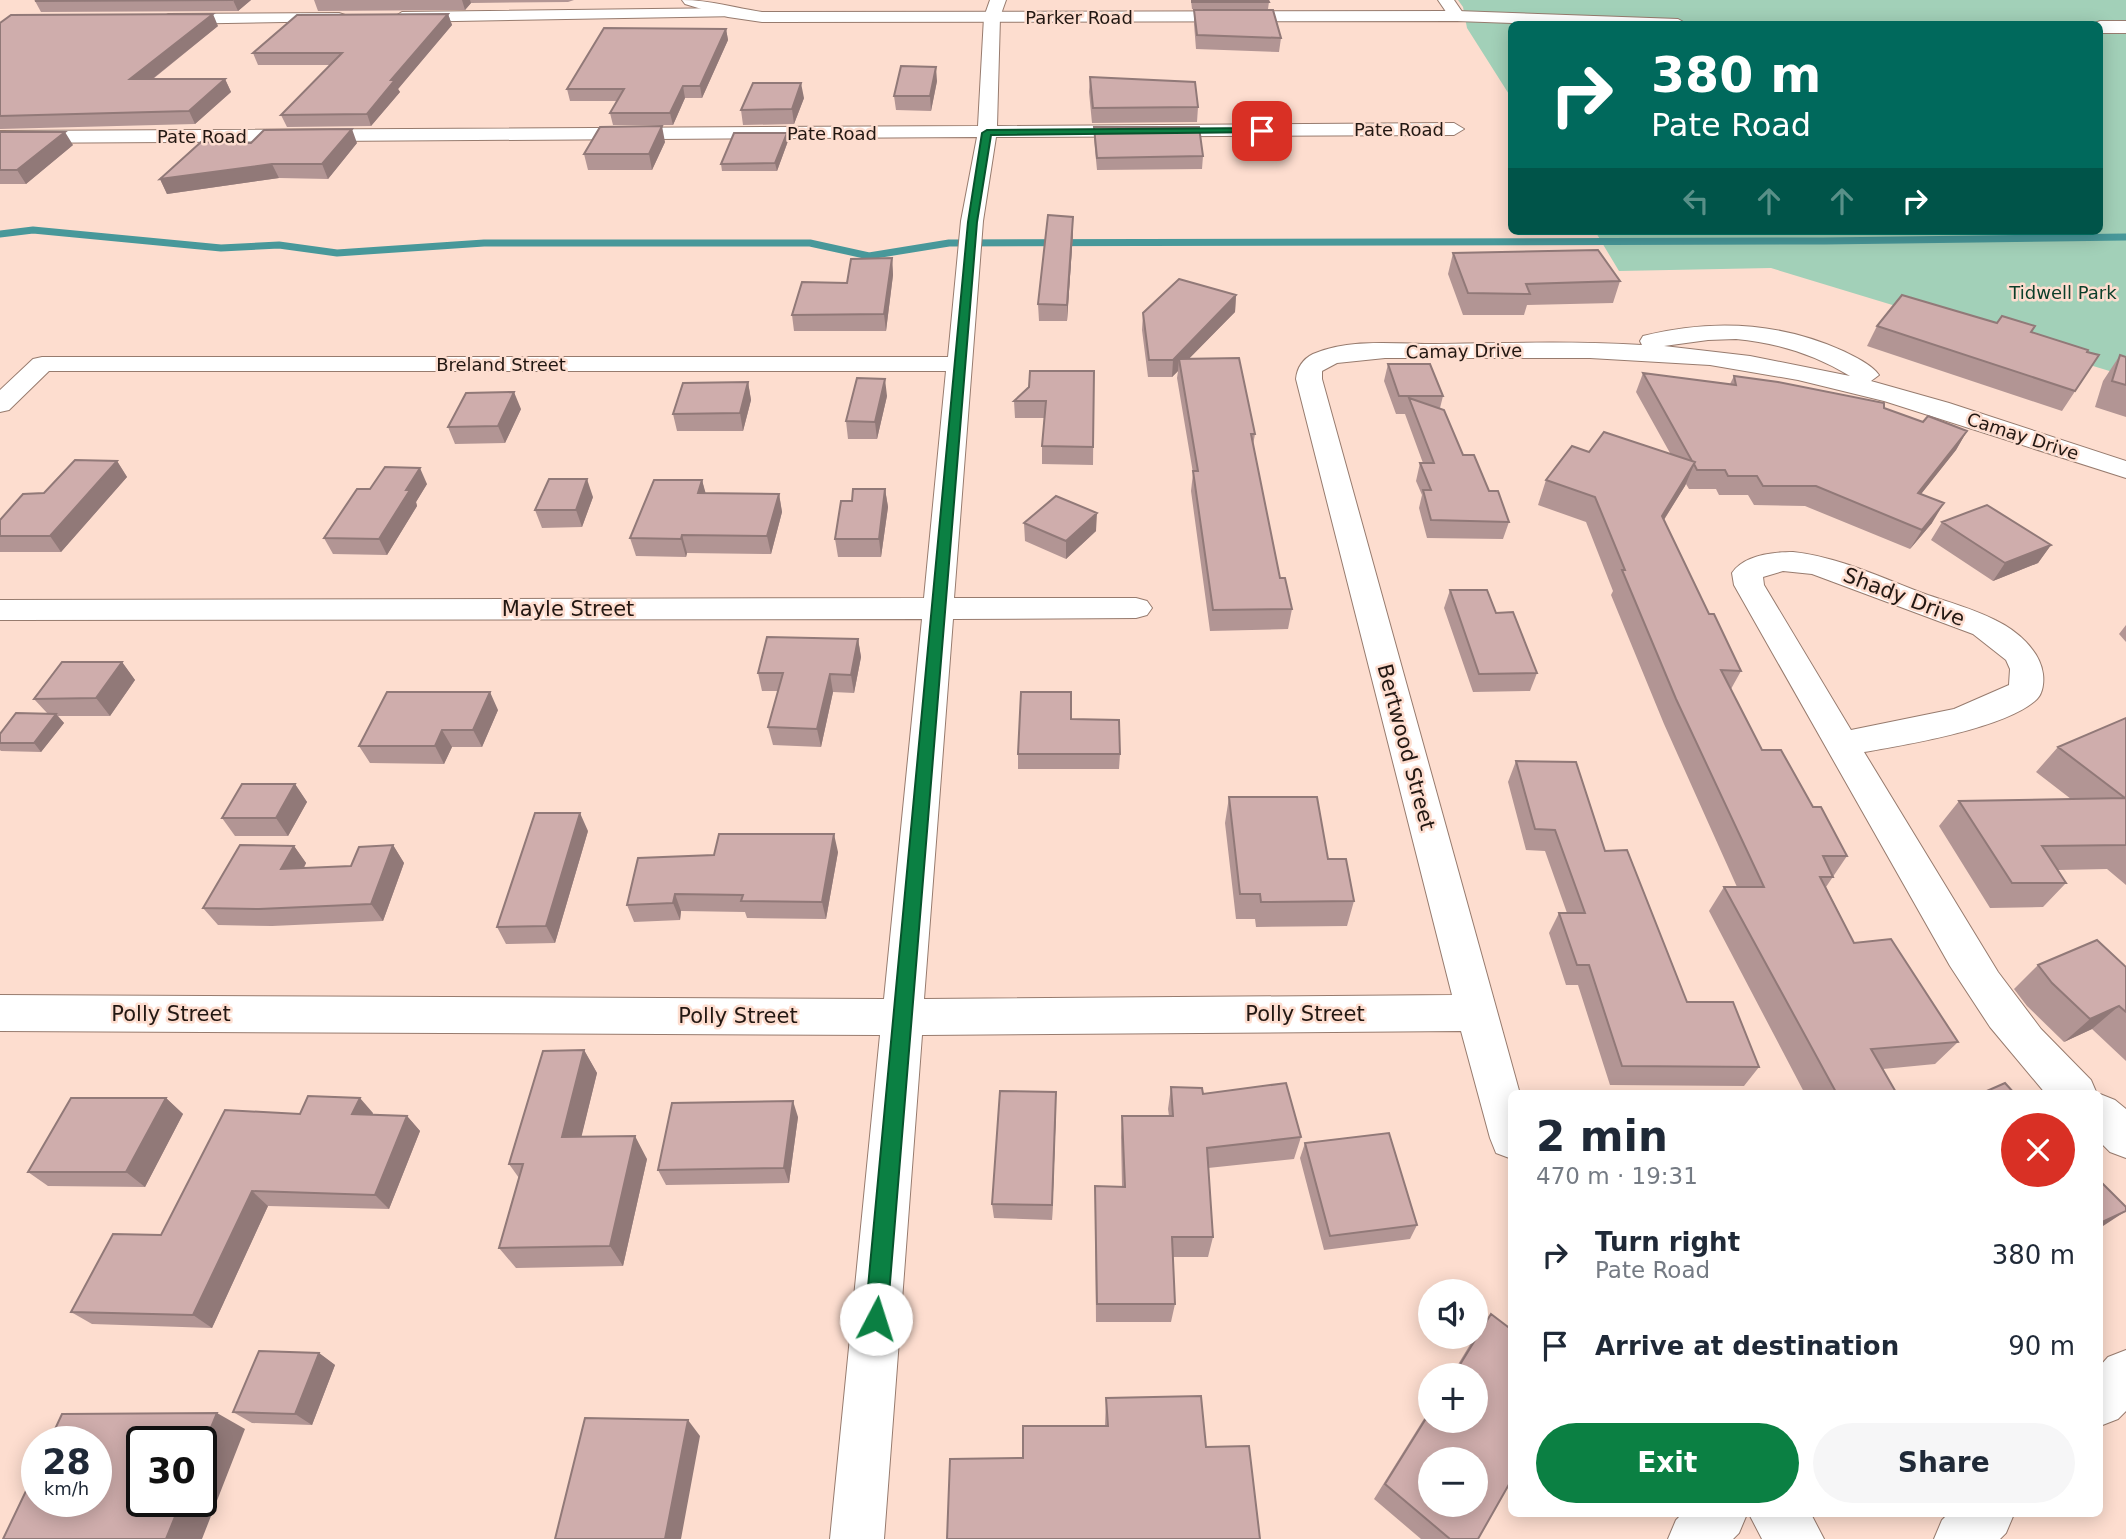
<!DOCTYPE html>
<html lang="en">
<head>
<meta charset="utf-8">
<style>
	:root { --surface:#fff; --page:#f6f6f7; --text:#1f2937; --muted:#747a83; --accent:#0b8043 }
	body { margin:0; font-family:"DejaVu Sans",sans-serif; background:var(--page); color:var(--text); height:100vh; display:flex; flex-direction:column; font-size:26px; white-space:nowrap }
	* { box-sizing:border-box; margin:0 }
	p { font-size:23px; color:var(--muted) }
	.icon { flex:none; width:38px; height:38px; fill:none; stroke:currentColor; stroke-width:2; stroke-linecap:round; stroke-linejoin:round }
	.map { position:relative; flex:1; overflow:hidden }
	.details { position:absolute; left:1508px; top:1090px; width:595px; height:427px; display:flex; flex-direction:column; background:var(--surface); border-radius:10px; box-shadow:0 4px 18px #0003 }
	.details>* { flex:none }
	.guide { position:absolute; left:1508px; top:21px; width:595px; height:214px; border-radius:10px; box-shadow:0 4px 18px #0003; background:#00695c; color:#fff; overflow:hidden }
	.controls { position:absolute; left:1418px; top:1279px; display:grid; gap:14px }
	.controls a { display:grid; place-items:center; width:70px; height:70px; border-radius:50%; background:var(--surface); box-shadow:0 4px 18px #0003; font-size:35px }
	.speed { position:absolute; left:21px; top:1426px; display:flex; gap:14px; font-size:35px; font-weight:700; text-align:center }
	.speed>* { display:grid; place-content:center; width:91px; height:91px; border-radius:50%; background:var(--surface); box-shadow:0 4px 18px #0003; line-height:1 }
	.speed small { font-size:18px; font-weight:400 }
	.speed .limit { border:4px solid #111; border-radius:10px; background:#fff; color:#111 }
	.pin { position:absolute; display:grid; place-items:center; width:60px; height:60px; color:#fff; margin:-30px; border-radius:14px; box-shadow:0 4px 10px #0006 }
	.me { position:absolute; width:77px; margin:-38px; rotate:5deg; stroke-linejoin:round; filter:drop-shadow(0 0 5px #0008) }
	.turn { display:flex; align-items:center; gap:24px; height:147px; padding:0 28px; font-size:32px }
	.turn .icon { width:91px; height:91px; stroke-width:2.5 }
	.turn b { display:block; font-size:49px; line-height:60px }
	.lanes { display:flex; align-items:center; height:66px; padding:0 28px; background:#0003; justify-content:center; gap:35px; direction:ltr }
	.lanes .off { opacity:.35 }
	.round { display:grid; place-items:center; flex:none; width:74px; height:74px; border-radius:37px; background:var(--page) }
	.summary { display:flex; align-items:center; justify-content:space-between; height:119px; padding:0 28px }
	h1 { font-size:42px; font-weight:600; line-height:52px }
	.primary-button { display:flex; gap:14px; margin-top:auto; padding:14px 28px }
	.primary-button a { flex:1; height:80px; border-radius:42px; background:var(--accent); color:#fff; font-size:28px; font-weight:600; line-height:80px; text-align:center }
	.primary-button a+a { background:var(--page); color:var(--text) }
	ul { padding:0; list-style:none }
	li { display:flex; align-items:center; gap:21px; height:91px; padding:0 28px }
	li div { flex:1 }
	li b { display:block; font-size:26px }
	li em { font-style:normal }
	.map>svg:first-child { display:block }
	.green { fill:#a2d0b8 }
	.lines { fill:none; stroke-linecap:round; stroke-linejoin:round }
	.stream { stroke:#48989a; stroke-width:7 }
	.street-casing { stroke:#977b6e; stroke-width:2 }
	.secondary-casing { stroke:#977b6e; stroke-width:2 }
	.street { fill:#fff; fill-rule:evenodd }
	.secondary { fill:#fff; fill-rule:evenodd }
	.wall { fill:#b29594 }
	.shaded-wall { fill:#917978 }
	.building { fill:#cfadac; stroke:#917978; stroke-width:2; fill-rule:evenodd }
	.route { fill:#0b8043; stroke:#07532c; stroke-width:2 }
	.labels { text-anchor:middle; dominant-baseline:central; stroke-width:5; stroke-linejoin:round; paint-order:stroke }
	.far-street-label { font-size:18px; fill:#221712; stroke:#fdddcf }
	.far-park-label { font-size:18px; fill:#0a3e29; stroke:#fdddcf }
	.street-label { font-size:21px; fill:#221712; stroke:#fdddcf }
</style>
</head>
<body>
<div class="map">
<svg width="2126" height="1539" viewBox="0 0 2126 1539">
	<rect width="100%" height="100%" fill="#fdddcf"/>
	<path class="green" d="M1458 0H2126V376L1771 268 1619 271 1595 231H2100V24H1512V99L1467 28 1463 7Z"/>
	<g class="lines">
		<path class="stream" d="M0 234 33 230 221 248 279 245 337 253 484 243H810L869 256 949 243 1824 241 2126 237"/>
		<defs>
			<path id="street" d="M990 0H1006L1000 17 997 126 1454 123 1464 129 1454 135 996 137 983 221 954 598H1136L1147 601 1152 608 1147 615 1136 618 953 619 924 999 1452 995 1296 379C1297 368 1303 359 1313 354 1350 338 1396 344 1435 344 1504 343 1573 341 1642 345L1640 341 1643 336C1711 319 1779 322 1843 351 1855 357 1871 364 1879 375L1871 381 1949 403 2126 461V478L1884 401 1798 380 1710 365 1590 358H1385L1337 363 1322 371V379L1520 1094H1512V1159L1496 1153 1490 1138 1461 1031 922 1035 884 1539H830L880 1035 0 1031V995L884 999 922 619 0 620V600L924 598 946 371H49L9 410 0 412V390L33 359 42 357H948L961 221 977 137 0 143V131L978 126 984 17ZM1736 339C1778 343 1814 354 1850 376L1750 356 1664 346 1708 340Z
				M1438 0H1454L1465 16 1463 19H1451Z
				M734 8 740 10 742 13 740 16 402 22 394 17 402 12Z
				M339 13 345 15 347 18 345 21 168 24 160 19 168 14Z
				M1793 552C1839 557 1882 578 1925 594 1948 602 1974 609 1995 620 2016 630 2040 650 2043 674 2044 682 2043 693 2037 699 2007 728 1905 745 1864 752L1998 972 2041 1029 2091 1080 2097 1094H2046L1990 1027 1950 966 1734 585 1732 573C1744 555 1773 552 1793 552ZM1783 571 1812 574 1973 634 2006 660 2010 669 2009 685 1954 709 1851 730 1764 585 1763 577Z
				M2100 1094 2115 1100 2126 1109V1158L2110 1152 2100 1142Z
				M2126 1350V1411L2118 1419 2100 1426V1366L2108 1357Z
				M1682 1514H1747L1739 1533 1733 1539H1668L1676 1520Z
				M1749 1514H1811L1824 1539H1762Z
				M1948 1514H2014L2006 1533 2000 1539H1934L1942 1520Z"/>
			<path id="secondary" d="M682 0C710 0 735 8 762 12L1457 11 1678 19 1687 24H1541L1457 21 762 22 728 17 685 4Z
				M2100 21H2126V33H2100V24H2093Z"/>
		</defs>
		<use href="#street" class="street-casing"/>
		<use href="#secondary" class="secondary-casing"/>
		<use href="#street" class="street"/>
		<use href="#secondary" class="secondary"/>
	</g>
	<path class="wall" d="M251 0 238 11 41 12 35 1Z
		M314 0H574L568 2 471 3 465 10 318 11Z
		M1191 0H1268L1269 2 1268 9H1192Z
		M1194 10 1281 38 1279 52 1196 49 1194 24Z
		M448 14 452 25 398 89 400 92 371 126 287 127 281 115 330 65H258L253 53Z
		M0 23 218 26 153 79H225L231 92 195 124 0 129Z
		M726 29 728 40 702 98H685L673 125H613L610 113 617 101H570L567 89Z
		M1090 77 1198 107 1197 122 1092 123 1089 92Z
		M937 81 931 111 896 110 894 96Z
		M804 98 794 124 743 125 741 110Z
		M1094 127 1203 156 1202 169 1097 170 1094 139Z
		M0 132 73 145 26 184H0Z
		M788 141 777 171H722L721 164Z
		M665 142 652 170H588L584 154Z
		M357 143 328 179 279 178 167 194 160 179Z
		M1073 233 1067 321H1039L1038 304Z
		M1453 253 1620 281 1613 303 1527 305 1524 315H1463L1448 274Z
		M892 258 893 275 886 331H794L792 315Z
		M1236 295 1235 312 1189 358 1255 434 1253 445 1280 578 1292 609 1288 629 1210 631 1191 491 1193 473 1177 378 1178 371 1172 377H1148L1142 330 1143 313Z
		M1997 323 2031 332 2099 355 2062 411 1867 346 1877 326Z
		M2120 355 2126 357V417L2095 407 2103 381Z
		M1388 364 1443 396 1440 408 1463 455 1489 491 1509 522 1503 539 1427 538 1419 508 1422 495 1416 481 1420 463H1423L1405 414H1396L1384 381Z
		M1094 371 1093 465 1042 464V446L1044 418H1015L1014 401 1029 387Z
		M1643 373 1730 384 1734 376 1884 408 1923 422 1967 431 1956 450 1921 494 1932 523 1910 549 1805 506 1754 505 1748 495H1719L1716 489H1689L1686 484 1664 520 1709 614 1741 671 1731 689 1762 750 1813 807 1847 856 1826 887 1854 943 1958 1042 1935 1064 1883 1069 1897 1094H1805L1709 911 1724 887H1737L1664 724 1611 595 1613 591 1586 522 1538 505 1546 480 1589 452 1670 453 1636 392Z
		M748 382 751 400 743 431H677L673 414Z
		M887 396 877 439H848L846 421Z
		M521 409 505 443 455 444 448 427Z
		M117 461 127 477 61 552H0V520L44 493Z
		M702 480 705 493 779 494 782 512 771 554 687 553 686 557 636 556 630 538Z
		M427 484 416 502 417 506 387 555 333 554 324 538 370 489Z
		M885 489 888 507 881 557H838L835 539 852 501Z
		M593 497 582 527 542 528 535 510Z
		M1942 522 2051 545 2038 563 1993 581 1931 540Z
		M1024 523 1096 531 1066 559 1025 541Z
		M1450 590 1496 613 1537 673 1530 691 1473 692 1444 608Z
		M2126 625V642L2119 634Z
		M858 639 861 657 854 693 833 692 821 747 773 745 768 727 778 691H762L758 673Z
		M122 662 135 680 110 716H58L64 723 41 752 1 751 0 750V734L48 714 34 699Z
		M498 710 482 747H452L444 764 370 763 359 746Z
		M2126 718V885L2107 869 2058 870 2066 883 2043 907 1990 908 1939 826 1959 801 2071 799 2036 772 2058 747Z
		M1071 719 1120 754 1119 769H1018V754Z
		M1516 761 1605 851 1687 1002 1759 1067 1744 1086 1610 1085 1578 985H1566L1549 933 1559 913H1567L1545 851 1526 850 1508 782Z
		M295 784 307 802 288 836H235L222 818Z
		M1229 797 1328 859 1354 901 1347 926 1256 927 1255 919H1236L1225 823Z
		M588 831 555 943 506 944 497 927Z
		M393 845 404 863 383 921 272 926 218 925 203 908 294 846 306 863 304 868 351 866Z
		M838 852 826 919 747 918 745 912 681 911 680 920 634 922 627 905Z
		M2038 965 2126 967V1061L2092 1029 2064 1042 2027 1006 2014 989Z
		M584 1050 597 1073 581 1137 647 1159 623 1266 516 1268 499 1248 519 1178 509 1164Z
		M1171 1087 1203 1094 1301 1137 1294 1159 1208 1168 1213 1237 1208 1257H1172L1175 1304 1171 1322H1096L1095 1206V1186H1122L1121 1137 1122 1116H1169L1168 1109Z
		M166 1098 183 1114 145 1187 48 1186 28 1172Z
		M1056 1108 1052 1220 994 1218 992 1204Z
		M373 1113 372 1115 407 1116 420 1131 389 1209 268 1206 212 1328 92 1324 71 1312 161 1235 300 1114Z
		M798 1117 789 1183 666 1185 658 1170Z
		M1305 1143 1417 1225 1410 1239 1324 1250 1300 1158Z
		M1491 1314 1478 1539H1421L1374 1499 1430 1409V1421L1475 1376H1451L1477 1333Z
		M319 1353 335 1365 312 1425 252 1423 233 1412Z
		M1106 1398 1206 1447 1023 1458 1105 1426Z"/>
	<path class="shaded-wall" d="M233 0H251L238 11Z
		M462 0H470L471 3 465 10Z
		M213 14 218 26 136 92 130 79Z
		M448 14 452 25 398 89 400 92 371 126 367 114 391 80Z
		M726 29 728 40 702 98 700 86Z
		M936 67 937 81 931 111 930 96Z
		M225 79 231 92 195 124 189 111Z
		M801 83 804 98 794 124 792 109Z
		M683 86 685 98 673 125 670 113Z
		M662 126 665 142 652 170 649 154Z
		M352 129 357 143 328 179 322 164Z
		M65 132 73 145 26 184 17 170Z
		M787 133 788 141 777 171 775 163Z
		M272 164 279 178 167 194 160 179Z
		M1073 217V233L1067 321V305Z
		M892 258 893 275 886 331 884 314Z
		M1236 295 1235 312 1180 368 1179 359 1178 371 1172 377 1173 360Z
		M885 379 887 396 877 439 875 422Z
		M748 382 751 400 743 431 740 413Z
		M514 392 521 409 505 443 498 426Z
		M1967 431 1956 450 1906 513 1918 493Z
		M117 461 127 477 61 552 50 536Z
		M1695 462 1685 486 1651 540 1662 516Z
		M420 468 427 484 416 502 417 506 387 555 379 539 406 490Z
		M587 479 593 497 582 527 576 510Z
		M702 480 707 498 698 493Z
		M885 489 888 507 881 557 879 539Z
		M779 494 782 512 771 554 767 536Z
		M1944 503 1932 523 1910 549 1922 530Z
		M1097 513 1096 531 1066 559V541Z
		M682 535 687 553 686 557 681 539Z
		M2051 545 2038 563 1993 581 2005 563Z
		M858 639 861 657 854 693 851 675Z
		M122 662 135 680 110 716 96 698Z
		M830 674 833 692 821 747 817 729Z
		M490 692 498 710 482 747 473 730Z
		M56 714 64 723 41 752 34 743Z
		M442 730 452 747 444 764 435 746Z
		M295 784 307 802 288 836 276 818Z
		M580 813 588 831 555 943 546 926Z
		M834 834 838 852 826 919 822 902Z
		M393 845 404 863 383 921 371 904Z
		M294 846 306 863 294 886 281 869Z
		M675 894 681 911 680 920 673 903Z
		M2119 1006 2092 1029 2064 1042 2090 1019Z
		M584 1050 597 1073 576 1159 562 1137Z
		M1056 1092V1108L1052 1220V1205Z
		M166 1098 183 1114 145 1187 126 1172Z
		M360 1098 373 1113 366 1129 352 1114Z
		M793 1101 798 1117 789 1183 784 1168Z
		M407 1116 420 1131 389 1209 375 1195Z
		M635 1136 647 1159 623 1266 610 1246Z
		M252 1191 268 1206 212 1328 193 1315Z
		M2126 1211 2100 1228V1223Z
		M319 1353 335 1365 312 1425 295 1414Z
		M217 1413 245 1429 202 1539H166L181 1502H201V1452Z
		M688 1420 700 1436 681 1539H665Z"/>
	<path class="building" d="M37 0H233L35 1Z
		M1192 0H1268L1269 2H1192Z
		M1194 10H1273L1281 38 1197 35Z
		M213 14 130 79H225L189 111 0 116V23L11 15Z
		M448 14 391 80H395L367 114 281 115 342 53H253L297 15Z
		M604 28 726 29 700 86H683L670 113H610L624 89H567Z
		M901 66 936 67 930 96H894Z
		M1090 77 1195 82 1198 107 1093 108Z
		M753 83H801L792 109 741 110Z
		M662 126 649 154H584L600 127Z
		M1094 127H1199L1203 156 1097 158Z
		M352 129 322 164H272L160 179 201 142 251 143 264 130Z
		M0 132H65L17 170H0Z
		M734 133H787L775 163 721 164Z
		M1048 215 1073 217 1067 305 1038 304Z
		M1598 250 1620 281 1526 284 1530 294 1468 293 1453 253Z
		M892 258 884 314 792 315 802 282 847 283 851 259Z
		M1179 279 1236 295 1173 360H1149L1143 313Z
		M1902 295 1997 323 2002 316 2035 326 2031 332 2088 350 2087 352 2099 355 2075 391 1877 326Z
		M2120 355 2126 357V385L2112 381Z
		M1239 358 1255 434H1251L1280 578H1285L1292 609 1213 610 1193 471H1198L1179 359Z
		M1388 364H1430L1443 396H1399Z
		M1030 371H1094L1093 447 1042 446 1046 401H1014L1029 387Z
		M1643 373 1736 385 1734 376 1778 382 1884 403V408L1923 422 1928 416 1967 431 1918 493 1944 503 1922 530 1816 486H1763L1757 476H1728L1725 470H1697L1694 464 1695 462 1692 461Z
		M857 378 885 379 875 422 846 421Z
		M748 382 740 413 673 414 683 383Z
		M514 392 498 426 448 427 466 393Z
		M1409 398 1444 410 1463 455H1474L1489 491H1498L1509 522 1431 520 1423 490H1431L1420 463H1434Z
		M1604 432 1695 462 1662 516 1709 614H1714L1741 671 1721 670 1762 750H1781L1813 807H1821L1847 856H1823L1833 877H1820L1854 943 1891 939 1958 1042 1871 1049 1897 1094H1837L1724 887H1764L1676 699 1622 570H1625L1595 497 1546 480 1572 446 1589 452Z
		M75 460 117 461 50 536H0V520L23 494 44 493Z
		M385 467 420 468 406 490H410L379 539 324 538 357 489H370Z
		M549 479H587L576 510H535Z
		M654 480H702L698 493 779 494 767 536 682 535 681 539 630 538Z
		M853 489H885L879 539H835L841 501H852Z
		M1056 496 1097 513 1066 541 1024 523Z
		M1987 505 2051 545 2005 563 1942 522Z
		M1450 590H1487L1496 613 1513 612 1537 673 1479 674Z
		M767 637 858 639 851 675 830 674 817 729 768 727 783 673H758Z
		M62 662H122L96 698 34 699Z
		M387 692H490L473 730H442L435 746H359Z
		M1021 692H1071V719L1119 720 1120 754H1018Z
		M16 713 56 714 34 743H0V734Z
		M2126 718V845L2042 846 2066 883H2012L1959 801 2125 798 2058 747Z
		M1516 761 1576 762 1605 851 1627 850 1687 1002H1733L1759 1067 1622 1066 1589 965H1577L1559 913H1585L1555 830 1535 829Z
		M242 784H295L276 818H222Z
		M1229 797H1317L1328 859H1346L1354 901 1261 902 1260 894H1240Z
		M535 813H580L546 926 497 927Z
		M719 834H834L822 902 741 901 743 895 675 894 673 903 627 905 638 858 714 855Z
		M240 845 294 846 281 869 351 866 359 847 393 845 371 904 259 909 203 908Z
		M2097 940 2126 967V1012L2119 1006 2090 1019 2052 983 2038 965Z
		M584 1050 562 1137 635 1136 610 1246 499 1248 523 1164H509L543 1051Z
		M1286 1083 1301 1137 1207 1148 1213 1237H1172L1175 1304H1097L1095 1186 1125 1187 1122 1116H1173L1171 1087 1202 1088 1203 1094Z
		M2005 1083 2015 1094H1980Z
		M1000 1091 1056 1092 1052 1205 992 1204Z
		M308 1096 360 1098 352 1114 407 1116 375 1195 252 1191 193 1315 71 1312 113 1234 161 1235 225 1110 300 1114Z
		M71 1098H166L126 1172H28Z
		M793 1101 784 1168 658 1170 672 1103Z
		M1389 1133 1417 1225 1330 1236 1305 1143Z
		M2100 1181 2126 1207V1211L2100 1223Z
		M1491 1314 1512 1330V1479L1478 1539H1450L1385 1484 1430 1412V1421H1475V1376H1453ZM1430 1460H1475V1505H1430Z
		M259 1351 319 1353 295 1414 233 1412Z
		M1201 1396 1206 1447 1249 1446 1260 1539H947L950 1459 1023 1458V1426H1108L1106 1398Z
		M217 1413 201 1452V1442H142V1502H181L166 1539H3L37 1468V1502H96V1442H49L62 1414Z
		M585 1418 688 1420 665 1539H555Z"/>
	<path class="route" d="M1262 128 1266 131 1265 132 991 135 977 222 887 1319 884 1327 876 1330 868 1327 865 1319 968 222 982 133 987 130Z"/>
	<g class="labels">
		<g class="far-street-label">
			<text x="1079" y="17">Parker Road</text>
			<text x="1399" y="129">Pate Road</text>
			<text x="832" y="133">Pate Road</text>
			<text x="202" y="136">Pate Road</text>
			<text transform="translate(1464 351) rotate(-1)">Camay Drive</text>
			<text x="501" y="364">Breland Street</text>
			<text transform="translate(2023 436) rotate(18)">Camay Drive</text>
		</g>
		<g class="far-park-label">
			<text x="2063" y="292">Tidwell Park</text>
		</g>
		<g class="street-label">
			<text transform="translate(1904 597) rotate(21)">Shady Drive</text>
			<text x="568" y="609">Mayle Street</text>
			<text transform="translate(1406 747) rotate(75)">Bertwood Street</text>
			<text x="171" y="1014">Polly Street</text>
			<text x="1305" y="1014">Polly Street</text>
			<text x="738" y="1016">Polly Street</text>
		</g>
	</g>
</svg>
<div class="controls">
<a><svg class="icon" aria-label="sound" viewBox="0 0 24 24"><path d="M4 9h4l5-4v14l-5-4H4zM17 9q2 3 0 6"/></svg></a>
<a>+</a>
<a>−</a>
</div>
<div class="speed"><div>28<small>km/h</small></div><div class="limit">30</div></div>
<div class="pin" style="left:1262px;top:131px;background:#d93025"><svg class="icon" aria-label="arrive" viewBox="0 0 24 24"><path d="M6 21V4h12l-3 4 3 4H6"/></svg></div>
<svg class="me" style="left:876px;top:1319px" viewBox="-20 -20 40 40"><circle r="19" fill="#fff"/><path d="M0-13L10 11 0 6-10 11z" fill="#0b8043"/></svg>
<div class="guide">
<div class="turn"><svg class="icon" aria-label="right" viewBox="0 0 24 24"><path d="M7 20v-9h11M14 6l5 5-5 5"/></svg><div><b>380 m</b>Pate Road</div></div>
<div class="lanes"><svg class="icon off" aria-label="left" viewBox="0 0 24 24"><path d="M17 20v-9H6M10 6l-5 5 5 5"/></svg><svg class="icon off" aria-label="ahead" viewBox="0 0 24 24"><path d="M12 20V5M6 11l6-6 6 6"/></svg><svg class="icon off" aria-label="ahead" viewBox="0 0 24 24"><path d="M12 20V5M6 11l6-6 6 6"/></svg><svg class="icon" aria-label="right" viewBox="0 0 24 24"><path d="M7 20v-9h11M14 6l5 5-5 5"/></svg></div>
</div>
<section class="details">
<div class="summary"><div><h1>2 min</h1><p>470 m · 19:31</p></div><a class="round" style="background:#d93025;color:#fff"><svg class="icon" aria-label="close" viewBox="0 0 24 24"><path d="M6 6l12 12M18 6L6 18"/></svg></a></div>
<ul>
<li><svg class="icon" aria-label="right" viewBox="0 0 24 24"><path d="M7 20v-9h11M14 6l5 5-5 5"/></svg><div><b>Turn right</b><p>Pate Road</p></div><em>380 m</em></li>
<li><svg class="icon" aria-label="arrive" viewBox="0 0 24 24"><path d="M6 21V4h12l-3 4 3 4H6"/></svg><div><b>Arrive at destination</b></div><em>90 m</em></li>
</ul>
<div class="primary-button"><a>Exit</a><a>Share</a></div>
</section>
</div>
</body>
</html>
